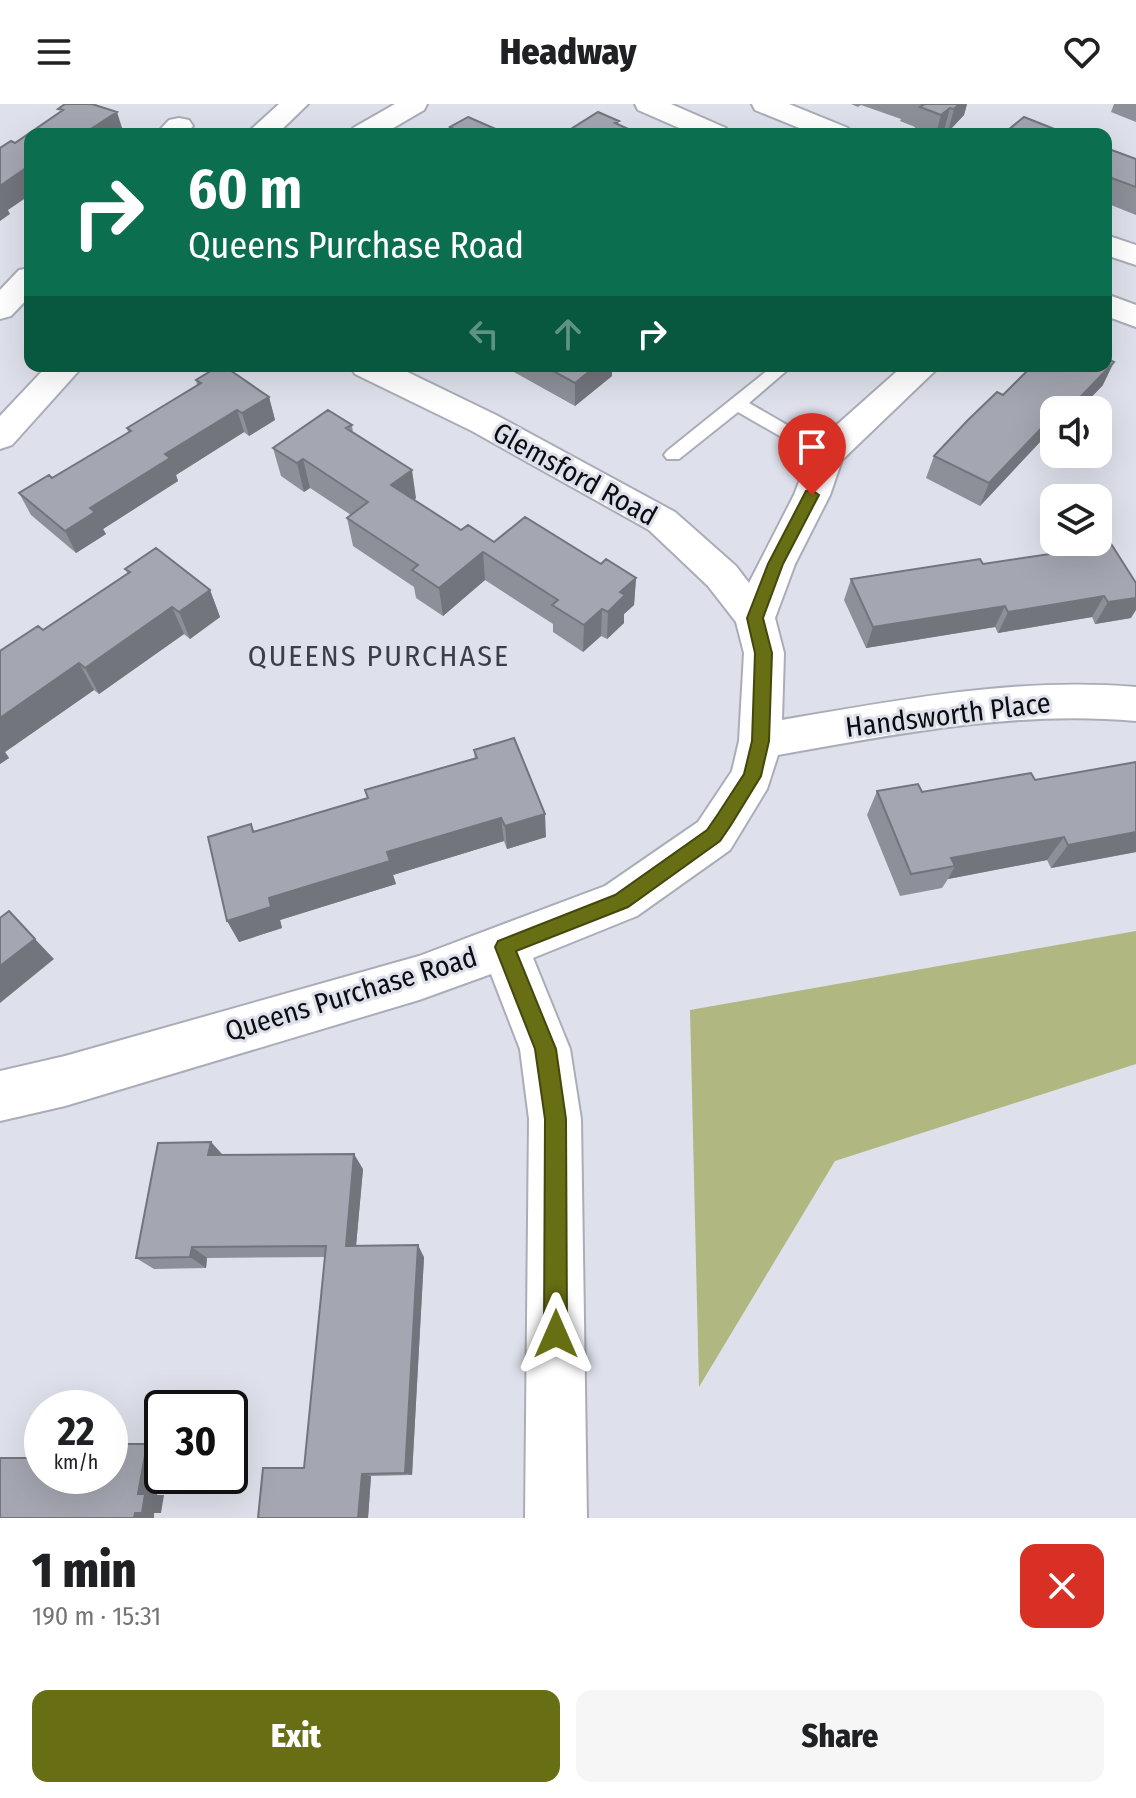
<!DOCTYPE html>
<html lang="en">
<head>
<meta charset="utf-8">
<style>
	:root { --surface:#fff; --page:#f6f6f6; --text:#202124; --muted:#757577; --accent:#686e13 }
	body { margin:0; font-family:"Fira Sans Condensed",sans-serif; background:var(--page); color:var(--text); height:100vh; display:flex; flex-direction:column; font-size:30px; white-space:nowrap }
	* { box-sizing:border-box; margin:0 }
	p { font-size:26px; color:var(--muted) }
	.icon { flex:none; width:44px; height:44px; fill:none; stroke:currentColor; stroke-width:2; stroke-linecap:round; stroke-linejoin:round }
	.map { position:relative; height:1414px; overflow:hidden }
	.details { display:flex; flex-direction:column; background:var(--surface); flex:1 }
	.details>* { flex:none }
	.guide { position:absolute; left:24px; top:24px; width:1088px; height:244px; border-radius:16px; box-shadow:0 8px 32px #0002; background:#0b6e4f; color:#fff; overflow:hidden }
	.buttons { position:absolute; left:1040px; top:292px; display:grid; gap:16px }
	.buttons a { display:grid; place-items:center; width:72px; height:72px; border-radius:16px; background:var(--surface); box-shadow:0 8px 32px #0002; font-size:40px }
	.speed { position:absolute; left:24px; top:1286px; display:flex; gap:16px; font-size:40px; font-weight:700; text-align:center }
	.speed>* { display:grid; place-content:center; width:104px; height:104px; border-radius:50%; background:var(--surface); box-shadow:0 8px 32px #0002; line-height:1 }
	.speed small { font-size:20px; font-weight:400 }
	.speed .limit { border:4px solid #111; border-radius:12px; background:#fff; color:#111 }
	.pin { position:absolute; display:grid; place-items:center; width:68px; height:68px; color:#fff; margin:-82px -34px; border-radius:50% 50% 50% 0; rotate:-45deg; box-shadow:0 0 8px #0007 }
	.pin .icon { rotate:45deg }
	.me { position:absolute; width:88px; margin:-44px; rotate:0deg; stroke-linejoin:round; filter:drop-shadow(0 0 6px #0008) }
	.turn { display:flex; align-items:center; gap:28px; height:168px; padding:0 32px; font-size:36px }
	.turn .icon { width:104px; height:104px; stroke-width:2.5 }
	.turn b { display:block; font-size:56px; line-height:68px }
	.lanes { display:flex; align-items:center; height:76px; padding:0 32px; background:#0003; justify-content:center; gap:40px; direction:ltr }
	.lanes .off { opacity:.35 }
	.round { display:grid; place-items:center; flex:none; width:84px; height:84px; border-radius:16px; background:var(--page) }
	.headline { display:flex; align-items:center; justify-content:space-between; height:136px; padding:0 32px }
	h1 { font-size:48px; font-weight:800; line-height:60px }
	.cta { display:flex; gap:16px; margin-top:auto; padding:16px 32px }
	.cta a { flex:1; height:92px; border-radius:16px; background:var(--accent); color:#fff; font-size:32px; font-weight:800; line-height:92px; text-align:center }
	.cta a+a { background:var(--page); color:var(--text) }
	header { display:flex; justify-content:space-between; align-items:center; height:104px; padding:0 32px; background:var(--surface); font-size:36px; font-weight:800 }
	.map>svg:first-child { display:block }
	.green { fill:#b0b780 }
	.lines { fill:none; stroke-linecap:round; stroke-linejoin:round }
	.lane-casing { stroke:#aaadb7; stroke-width:4 }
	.street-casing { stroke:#aaadb7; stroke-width:4 }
	.secondary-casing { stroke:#aaadb7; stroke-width:4 }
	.lane { fill:#fff; fill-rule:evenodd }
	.street { fill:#fff; fill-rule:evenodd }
	.secondary { fill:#fff; fill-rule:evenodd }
	.wall { fill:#8d9098 }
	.shaded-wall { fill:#73757c }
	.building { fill:#a4a7b1; stroke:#73757c; stroke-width:2 }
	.route { fill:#686e13; stroke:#44480c; stroke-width:2 }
	.labels { text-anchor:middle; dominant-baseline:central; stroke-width:6; stroke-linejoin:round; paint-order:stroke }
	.street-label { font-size:28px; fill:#0b0c10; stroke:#dee1eb }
	.neighbourhood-label { font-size:30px; letter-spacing:2px; fill:#3c3f47; stroke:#dee1eb }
</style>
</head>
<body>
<header><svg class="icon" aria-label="menu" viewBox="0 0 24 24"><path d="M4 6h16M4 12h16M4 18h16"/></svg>Headway<svg class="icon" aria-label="heart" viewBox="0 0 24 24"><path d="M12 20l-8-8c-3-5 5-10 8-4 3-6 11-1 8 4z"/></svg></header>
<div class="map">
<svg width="1136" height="1414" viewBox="0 0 1136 1414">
	<rect width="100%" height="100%" fill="#dee1eb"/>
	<path class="green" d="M1136 827V960L835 1057 699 1283 690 906Z"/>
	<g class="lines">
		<defs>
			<path id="lane" d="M773 262H792L749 299 832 347 835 351 832 355H820L738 308 679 355H667L664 351 667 347Z"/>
			<path id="street" d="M395 0H427L424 6 383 30H349L353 24Z
				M635 0H671L726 24 730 30H693L638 6Z
				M752 0H789L848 24 852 30H814L755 6Z
				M179 14 189 16 193 22 186 30H156L169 16Z
				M1106 131 1136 141V161L1106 151Z
				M30 164V192L11 212 0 215V186L19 166Z
				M1106 190 1136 201V223L1106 212Z
				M350 262H395L496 311 675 408 736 462 749 479 794 391 813 342 903 262H940L842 356 830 391 795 460 775 514 784 549 782 616C900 596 1015 573 1136 583V617C1014 606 898 630 778 651L767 685 730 746 637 812 533 854 570 945 581 1015 587 1414H525L529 1015 520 945 491 870 419 896 65 1002 0 1017V967L65 952 419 852 605 782 698 718 732 667 739 637 744 549 736 518 708 482 649 426 472 327 355 270Z"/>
			<path id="secondary" d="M279 0H308L277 30H246Z
				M47 262H83L12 341 0 345V312Z"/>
		</defs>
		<use href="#lane" class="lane-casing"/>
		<use href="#street" class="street-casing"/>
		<use href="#secondary" class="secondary-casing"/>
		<use href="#lane" class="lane"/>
		<use href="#street" class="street"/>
		<use href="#secondary" class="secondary"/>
	</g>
	<path class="wall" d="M851 0H967L964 11 948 28 944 26 940 30H925L914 26 915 23 900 17 901 15 861 1 858 3Z
		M1114 0H1136V18L1111 8Z
		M1106 46 1136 55V111L1106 99Z
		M503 262H612V272L575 302Z
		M196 276 269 293 275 316 249 332 244 328 176 371 178 377 103 425 106 430 76 449 31 411 19 389 52 374 128 328 127 324 197 281Z
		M1103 281 1079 306H1054V333L1047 341 1040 338 980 402 926 374 934 352 1003 291Z
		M352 321 353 329 416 394 414 396 461 426 494 438 601 460 636 474 634 501 624 510V519L607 535 601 532 583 548 553 528V520L485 476 443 512 416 494 414 483 353 442 347 414 351 411 310 384 304 388 281 372 273 344Z
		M1073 440 1131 514 1095 520 1092 513 998 529 995 523 866 544 844 496 851 475 983 460 1070 447Z
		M125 465 210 486 220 513 190 535 184 530 99 590 94 586 5 648 9 654 0 660 43 526 128 470Z
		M474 646 546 733 507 745 504 737 393 771 396 780 280 816 282 824 239 838 251 720 254 727 368 694 475 655Z
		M1136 658V748L1051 764 1047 756 948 775 942 784 900 792 867 711 877 687 922 688 1035 676Z
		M211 1038 223 1051 363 1065 356 1142 424 1153 412 1371 371 1372 368 1414H258L304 1364 325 1153 207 1154 206 1164 154 1165 136 1154Z"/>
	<path class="shaded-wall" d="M959 0H967L964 11 948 28 954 5Z
		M950 4 944 26 940 30H936L941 11Z
		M117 8 124 30H83Z
		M30 61V91L8 106 10 110 0 117V82Z
		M1114 258 1103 281 1079 306H1068Z
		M596 262H612V272L575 302V279Z
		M269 293 275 316 249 332 242 309Z
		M237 306 244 328 176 371 178 377 103 425 106 430 76 449 65 427 90 404 165 350Z
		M1050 315 1040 338 980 402 989 379Z
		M1054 325V333L1047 341Z
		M303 355 310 384 304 388 297 359Z
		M412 366 416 394 396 410 391 381Z
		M483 448 485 476 443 512 439 484Z
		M636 474 634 501 624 510V519L607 535 608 508 620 488Z
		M210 486 220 513 190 535 179 508Z
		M1104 492 1092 513 998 529 1008 508Z
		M1136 494V506L1131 514 1095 520 1108 498Z
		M1005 502 995 523 866 544 873 523Z
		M172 503 184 530 99 590 85 564Z
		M602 505 601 532 583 548 584 521Z
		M79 559 94 586 5 648 9 654 0 660V614Z
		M545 710 546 733 507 745 505 722Z
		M501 714 504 737 393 771 396 780 280 816 282 824 239 838 227 817 269 794 387 748Z
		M1136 728V748L1051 764 1068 741Z
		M1064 733 1047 756 948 775 955 762 951 754Z
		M35 835 54 855 0 899V862Z
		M211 1038 224 1053 208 1051Z
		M354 1050 363 1065 355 1153 346 1142Z
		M418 1141 424 1153 412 1371 405 1369Z
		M192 1143 207 1154 206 1164 190 1153Z
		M147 1340 162 1343V1362L157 1391H164L161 1409H154V1414H134Z
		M362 1370 371 1372 368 1414H358Z"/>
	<path class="building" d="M65 0H92L117 8 83 30H30V61L0 82V44L11 37 15 39 63 6 58 5Z
		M921 0H959L954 5 950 4 941 11 920 3 923 1Z
		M598 8 619 17 615 19 639 30H563Z
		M468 13 507 30H445L454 25 450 23Z
		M1024 13 1067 30H1003Z
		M1109 45 1136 55V83L1106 72V46L1108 47Z
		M1106 254 1114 258 1068 306H1054V317L1050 315 989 379 934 352 968 316 997 288 1003 291 1032 262H1106Z
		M219 262H224L269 293 242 309 237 306 165 350 170 354 90 404 95 408 65 427 19 389 49 371 52 374 131 327 127 324 201 279 196 276Z
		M544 262H596L575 279Z
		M328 306 352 321 346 324 412 366 391 381 461 426 468 421 494 438 525 413 601 460 606 455 636 474 620 488 625 491 608 508 602 505 584 521 552 501 558 496 483 448 439 484 412 466 418 461 347 414 368 398 303 355 297 359 273 344Z
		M1108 435 1136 479V494L1108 498 1104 492 1008 508 1005 502 873 523 851 475 980 455 983 460 1077 446 1073 440 1098 438V437Z
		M156 444 210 486 179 508 172 503 85 564 79 559 0 614V547L38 522 43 526 130 468 125 465Z
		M514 634 545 710 505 722 501 714 387 748 390 757 269 794 271 803 227 817 208 733 251 720 253 728 368 694 365 686 477 654 474 646Z
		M1136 658V728L1068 741 1064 733 951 754 955 762 911 770 877 687 918 680 922 688 1031 669 1035 676Z
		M9 807 35 835 0 862V814Z
		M211 1038 208 1051 354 1050 346 1142 418 1141 405 1369 362 1370 358 1414H258L263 1364H304L326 1142 192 1143 190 1153 136 1154 158 1039Z
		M110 1340H147L138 1390H145L142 1409H135L134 1414H0V1354H42V1372H110Z"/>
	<path class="route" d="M812 386 819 391 783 460 763 514 772 549 769 637 761 672 731 721 720 737 628 803 516 847 556 945 566 1015 567 1230 564 1238 556 1242 547 1238 544 1230 545 1015 535 945 495 843 498 837 615 791 707 726 718 710 744 670 752 637 755 549 747 514 768 460 806 387Z"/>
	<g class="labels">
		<g class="street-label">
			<text transform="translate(575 370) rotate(29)">Glemsford Road</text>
			<text transform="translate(948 611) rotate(-7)">Handsworth Place</text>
			<text transform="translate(351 890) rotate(-17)">Queens Purchase Road</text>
		</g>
		<g class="neighbourhood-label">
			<text x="379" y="552">QUEENS PURCHASE</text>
		</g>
	</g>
</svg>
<div class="buttons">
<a><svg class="icon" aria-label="sound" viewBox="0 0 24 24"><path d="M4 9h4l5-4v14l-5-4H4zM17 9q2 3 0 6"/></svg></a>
<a><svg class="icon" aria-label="layers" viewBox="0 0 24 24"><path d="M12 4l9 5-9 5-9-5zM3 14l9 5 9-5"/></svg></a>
</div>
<div class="speed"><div>22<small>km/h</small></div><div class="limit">30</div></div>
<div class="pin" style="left:812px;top:391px;background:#d93025"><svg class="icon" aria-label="arrive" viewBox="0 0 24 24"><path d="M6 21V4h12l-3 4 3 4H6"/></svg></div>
<svg class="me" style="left:556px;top:1230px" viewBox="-20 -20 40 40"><path d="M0-17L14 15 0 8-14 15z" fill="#686e13" stroke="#fff" stroke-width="4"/></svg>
<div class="guide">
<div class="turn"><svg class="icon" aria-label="right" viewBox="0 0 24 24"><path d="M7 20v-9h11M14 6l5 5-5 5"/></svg><div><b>60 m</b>Queens Purchase Road</div></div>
<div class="lanes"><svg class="icon off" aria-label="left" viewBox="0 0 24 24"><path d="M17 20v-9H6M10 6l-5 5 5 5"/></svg><svg class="icon off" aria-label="ahead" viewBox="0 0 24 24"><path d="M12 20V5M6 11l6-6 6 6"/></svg><svg class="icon" aria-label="right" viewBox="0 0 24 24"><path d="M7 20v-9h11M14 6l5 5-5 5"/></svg></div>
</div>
</div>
<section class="details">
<div class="headline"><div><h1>1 min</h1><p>190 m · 15:31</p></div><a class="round" style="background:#d93025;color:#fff"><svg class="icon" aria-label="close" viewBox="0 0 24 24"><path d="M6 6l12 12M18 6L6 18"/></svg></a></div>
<div class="cta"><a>Exit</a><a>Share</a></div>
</section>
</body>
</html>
